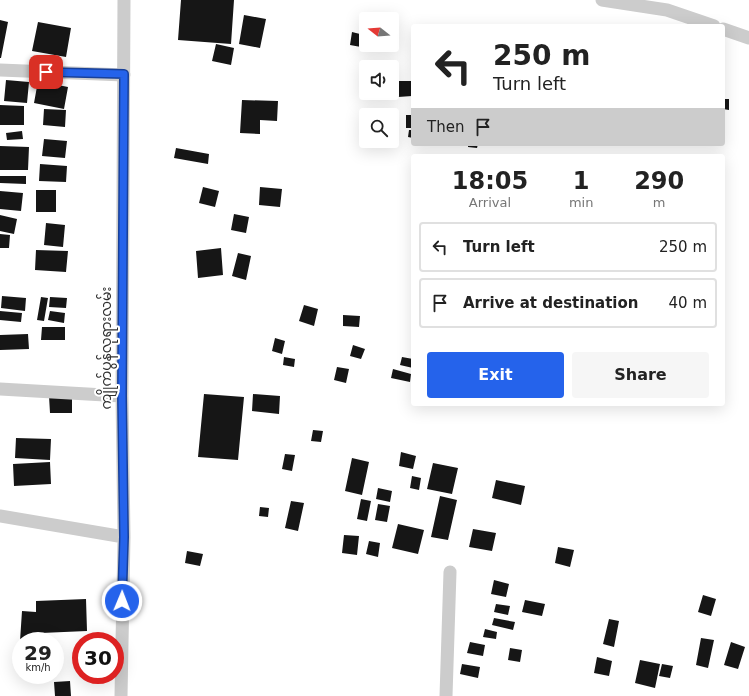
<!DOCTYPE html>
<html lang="en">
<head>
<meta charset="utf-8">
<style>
	:root { --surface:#fff; --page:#f6f6f6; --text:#222; --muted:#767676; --line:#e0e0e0; --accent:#2563eb }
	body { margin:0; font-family:"DejaVu Sans","Noto Sans Myanmar",sans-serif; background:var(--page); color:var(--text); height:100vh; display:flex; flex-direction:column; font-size:15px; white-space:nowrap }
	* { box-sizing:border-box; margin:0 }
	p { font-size:13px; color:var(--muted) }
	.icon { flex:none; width:22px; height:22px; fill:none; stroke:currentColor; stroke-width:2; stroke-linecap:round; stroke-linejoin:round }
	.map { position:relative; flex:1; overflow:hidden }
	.panel { position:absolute; left:411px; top:154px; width:314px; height:252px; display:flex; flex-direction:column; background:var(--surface); border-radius:4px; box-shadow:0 4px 16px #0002 }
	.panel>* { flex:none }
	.banner { position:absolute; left:411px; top:24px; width:314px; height:122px; border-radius:4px; box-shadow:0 4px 16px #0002; background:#fff; color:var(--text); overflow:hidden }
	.needle { width:26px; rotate:287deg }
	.tools { position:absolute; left:359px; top:12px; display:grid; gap:8px }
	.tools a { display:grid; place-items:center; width:40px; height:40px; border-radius:4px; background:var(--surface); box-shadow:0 4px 16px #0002; font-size:20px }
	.speed { position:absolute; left:12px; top:632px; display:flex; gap:8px; font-size:20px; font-weight:700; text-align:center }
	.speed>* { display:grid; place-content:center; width:52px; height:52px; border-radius:50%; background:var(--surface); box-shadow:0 4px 16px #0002; line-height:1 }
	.speed small { font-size:10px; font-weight:400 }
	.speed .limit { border:6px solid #d22; background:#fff; color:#111 }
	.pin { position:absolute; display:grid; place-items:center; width:34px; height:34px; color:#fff; margin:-17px; border-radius:8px; box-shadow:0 2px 6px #0006 }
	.me { position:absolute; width:44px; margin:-22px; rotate:1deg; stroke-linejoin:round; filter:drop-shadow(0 0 3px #0008) }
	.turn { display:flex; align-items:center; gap:14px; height:84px; padding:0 16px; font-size:18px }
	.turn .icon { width:52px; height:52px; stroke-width:2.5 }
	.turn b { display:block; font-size:28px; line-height:34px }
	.then { display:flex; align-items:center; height:38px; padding:0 16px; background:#0003; gap:8px; font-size:15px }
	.eta { display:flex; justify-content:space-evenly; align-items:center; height:68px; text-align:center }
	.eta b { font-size:24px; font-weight:700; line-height:28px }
	.primary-button { display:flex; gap:8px; margin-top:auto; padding:8px 16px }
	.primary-button a { flex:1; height:46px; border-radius:4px; background:var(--accent); color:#fff; font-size:16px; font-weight:700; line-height:46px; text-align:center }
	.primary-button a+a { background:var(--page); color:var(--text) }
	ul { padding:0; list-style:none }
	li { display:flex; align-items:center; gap:12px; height:50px; margin:0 8px 6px; padding:0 8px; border:2px solid var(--line); border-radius:4px }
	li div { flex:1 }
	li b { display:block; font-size:15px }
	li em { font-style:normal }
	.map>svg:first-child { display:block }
	.building { fill:#161616 }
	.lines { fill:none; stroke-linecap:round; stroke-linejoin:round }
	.street { stroke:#ccc; stroke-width:13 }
	.route-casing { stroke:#184099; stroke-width:10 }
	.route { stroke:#2563eb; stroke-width:7 }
	.labels { text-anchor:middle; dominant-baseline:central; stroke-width:4; stroke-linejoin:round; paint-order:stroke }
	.street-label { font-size:14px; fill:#2f2f2f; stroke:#fff }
</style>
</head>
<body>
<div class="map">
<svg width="749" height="696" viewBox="0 0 749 696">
	<rect width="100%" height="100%" fill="#fff"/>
	<path class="building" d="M181 0H234L231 44 178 40Z
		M244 15 266 19 260 48 239 44Z
		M0 20 8 22 1 58H0Z
		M38 22 71 28 66 57 32 51Z
		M352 32 364 35 361 47 350 45Z
		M216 44 234 48 231 65 212 61Z
		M372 45H385V52L372 51Z
		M6 80 29 82 27 103 4 101Z
		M38 81 68 87 64 109 34 103Z
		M397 81H412V96L398 97Z
		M723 99H729V110L723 109Z
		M242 100 278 101 277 121 260 120V134L240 133Z
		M0 105 24 106V125H0Z
		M44 109 66 110 65 127 43 125Z
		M406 115H413V128H406Z
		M409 130H413V138L408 137Z
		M22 131 23 139 7 140 6 133Z
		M44 139 67 141 65 158 42 156Z
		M468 144H478L477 148 468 147Z
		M0 146 29 147 28 170H0Z
		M176 148 209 154 208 164 174 158Z
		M40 164 67 166 66 182 39 181Z
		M0 176H26V184L0 183Z
		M203 187 219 191 215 207 199 203Z
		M260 187 282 189 280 207 259 205Z
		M36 190H56V212H36Z
		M0 191 23 193 21 211 0 209Z
		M234 214 249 217 246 233 231 230Z
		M0 215 17 219 14 234 0 231Z
		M46 223 65 225 63 247 44 245Z
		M0 234 10 235 9 248H0Z
		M221 248 223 275 198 278 196 251Z
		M36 250 68 251 66 272 35 270Z
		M238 253 251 256 246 280 232 276Z
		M2 296 26 298 25 311 1 308Z
		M41 297 48 298 44 321 37 320Z
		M50 297 67 298 66 308 49 307Z
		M304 305 318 309 314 326 299 321Z
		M0 311 22 313 21 322 0 320Z
		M50 311 65 313 64 323 48 320Z
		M343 315 360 316 359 327 343 326Z
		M42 327H65V340H41Z
		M28 334 29 349 0 350V335Z
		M275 338 285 341 282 354 272 351Z
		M353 345 365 349 361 359 350 356Z
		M284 357 295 359 294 367 283 365Z
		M402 357 413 359V368L400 365Z
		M337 367 349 369 346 383 334 380Z
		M393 369 411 374 410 382 391 378Z
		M204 394 244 397 238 460 198 457Z
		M253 394 280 396 279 414 252 411Z
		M49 396H72V413H50Z
		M313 430 323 431 321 442 311 441Z
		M16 438 51 439 50 460 15 458Z
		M401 452 416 456 413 469 399 466Z
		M285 454 295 455 292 471 282 469Z
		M352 458 369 462 362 495 345 491Z
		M50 462 51 484 14 486 13 464Z
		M433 463 458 468 452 494 427 489Z
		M412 476 421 478 419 490 410 488Z
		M496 480 525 486 521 505 492 498Z
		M378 488 392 491 390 502 376 499Z
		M440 496 457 500 448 540 431 537Z
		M361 499 371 501 367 521 357 519Z
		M291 501 304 503 298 531 285 528Z
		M378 504 390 506 387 522 375 520Z
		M260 507 269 508 268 517 259 516Z
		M398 524 424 530 418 554 392 548Z
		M473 529 496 533 492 551 469 547Z
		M344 535 359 536 357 555 342 553Z
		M369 541 380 543 378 557 366 554Z
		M558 547 574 550 570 567 555 563Z
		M187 551 203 554 200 566 185 563Z
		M494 580 509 584 506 597 491 594Z
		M703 595 716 599 711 616 698 612Z
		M86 599 87 631 41 633 40 641H20L22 611 36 612V601Z
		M525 600 545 604 542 616 522 612Z
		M496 604 510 606 508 615 494 612Z
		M494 618 515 622 513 630 492 625Z
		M609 619 619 621 614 647 603 644Z
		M485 629 497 632 496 639 483 637Z
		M701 638 714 640 708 668 696 665Z
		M470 642 485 645 483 656 467 653Z
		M731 642 745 647 738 669 724 665Z
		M510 648 522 650 520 662 508 660Z
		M597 657 612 661 609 676 594 673Z
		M640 660 660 664 655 688 635 683Z
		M462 664 480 667 478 678 460 674Z
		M662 664 673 666 670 678 659 676Z
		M70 681 71 696H55L54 682Z"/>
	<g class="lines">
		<path class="street" d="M602 0 667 10 714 26
			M723 29 749 38
			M0 70 124 75
			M0 389 122 396
			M0 516 124 537
			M121 696 124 537 122 396 124 0
			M446 696 450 572"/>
	</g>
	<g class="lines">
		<defs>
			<path id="route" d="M46 72 124 74 122 396 124 537 122 601"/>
		</defs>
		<use href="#route" class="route-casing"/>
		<use href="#route" class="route"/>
	</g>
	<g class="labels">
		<g class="street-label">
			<text transform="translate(106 348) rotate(-90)">ကျိုက်ပွန်လုရားလမ်း</text>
		</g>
	</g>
</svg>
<div class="tools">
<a><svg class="needle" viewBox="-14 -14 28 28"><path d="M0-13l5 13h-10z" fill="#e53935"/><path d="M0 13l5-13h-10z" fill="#767676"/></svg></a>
<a><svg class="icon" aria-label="sound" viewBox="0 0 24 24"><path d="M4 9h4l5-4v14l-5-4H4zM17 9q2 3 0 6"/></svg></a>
<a><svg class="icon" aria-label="search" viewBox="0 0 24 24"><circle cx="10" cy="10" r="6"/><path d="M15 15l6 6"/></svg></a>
</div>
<div class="speed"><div>29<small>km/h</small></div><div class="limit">30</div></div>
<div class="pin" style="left:46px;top:72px;background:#d93025"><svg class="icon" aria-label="arrive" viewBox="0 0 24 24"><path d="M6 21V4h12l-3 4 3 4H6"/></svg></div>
<svg class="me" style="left:122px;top:601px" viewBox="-20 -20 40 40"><circle r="17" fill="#2563eb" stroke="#fff" stroke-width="3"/><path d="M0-11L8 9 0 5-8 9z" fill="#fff"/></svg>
<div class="banner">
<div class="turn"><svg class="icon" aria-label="left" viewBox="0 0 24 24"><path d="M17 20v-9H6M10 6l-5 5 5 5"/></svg><div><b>250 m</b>Turn left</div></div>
<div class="then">Then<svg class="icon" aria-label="arrive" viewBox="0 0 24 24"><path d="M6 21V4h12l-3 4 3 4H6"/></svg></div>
</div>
<section class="panel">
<div class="eta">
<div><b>18:05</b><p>Arrival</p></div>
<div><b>1</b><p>min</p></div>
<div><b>290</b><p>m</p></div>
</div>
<ul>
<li><svg class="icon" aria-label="left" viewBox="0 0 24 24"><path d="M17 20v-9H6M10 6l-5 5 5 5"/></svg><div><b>Turn left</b></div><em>250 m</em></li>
<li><svg class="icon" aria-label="arrive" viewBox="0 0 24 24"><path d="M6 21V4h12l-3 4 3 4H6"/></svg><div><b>Arrive at destination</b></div><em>40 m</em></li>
</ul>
<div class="primary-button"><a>Exit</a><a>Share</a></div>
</section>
</div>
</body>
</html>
